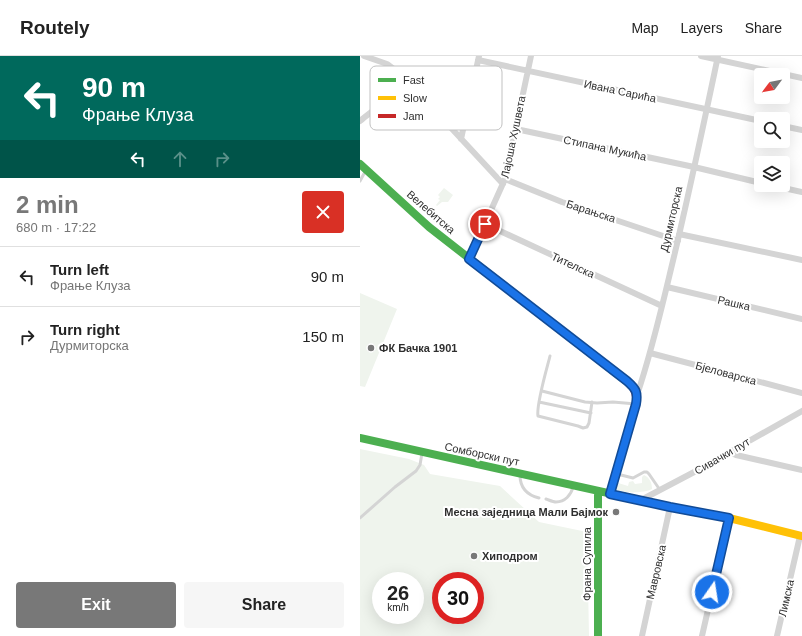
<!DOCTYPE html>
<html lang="en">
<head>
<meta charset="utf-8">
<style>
	:root { --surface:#fff; --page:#f6f6f6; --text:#222; --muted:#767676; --line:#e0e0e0; --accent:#787878 }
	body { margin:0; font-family:Helvetica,sans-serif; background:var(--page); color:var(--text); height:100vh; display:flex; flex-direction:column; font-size:15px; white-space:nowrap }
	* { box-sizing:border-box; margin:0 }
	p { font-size:13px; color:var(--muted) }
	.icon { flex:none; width:22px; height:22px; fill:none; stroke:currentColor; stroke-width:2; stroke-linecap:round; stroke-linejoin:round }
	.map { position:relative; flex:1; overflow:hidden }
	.panel { display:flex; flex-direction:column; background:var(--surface); width:360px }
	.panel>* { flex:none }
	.hud { background:#00695c; color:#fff; overflow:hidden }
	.needle { width:26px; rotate:238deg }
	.controls { position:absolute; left:394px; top:12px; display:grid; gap:8px }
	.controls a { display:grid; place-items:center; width:36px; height:36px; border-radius:4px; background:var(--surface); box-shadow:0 4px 16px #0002; font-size:20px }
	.speed { position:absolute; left:12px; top:516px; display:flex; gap:8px; font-size:20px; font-weight:700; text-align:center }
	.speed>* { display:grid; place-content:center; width:52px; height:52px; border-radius:50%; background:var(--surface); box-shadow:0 4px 16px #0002; line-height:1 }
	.speed small { font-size:10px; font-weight:400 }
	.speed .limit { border:6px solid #d22; background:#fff; color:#111 }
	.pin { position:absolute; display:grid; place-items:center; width:34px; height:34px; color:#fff; margin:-17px; border:2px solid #fff; border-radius:50%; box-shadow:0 1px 4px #0007 }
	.me { position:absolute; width:44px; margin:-22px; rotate:13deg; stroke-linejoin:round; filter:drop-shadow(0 0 3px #0008) }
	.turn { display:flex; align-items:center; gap:14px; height:84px; padding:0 16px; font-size:18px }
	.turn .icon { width:52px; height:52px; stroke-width:2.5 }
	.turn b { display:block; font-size:28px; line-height:34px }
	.lanes { display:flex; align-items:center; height:38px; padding:0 16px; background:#0003; justify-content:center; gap:20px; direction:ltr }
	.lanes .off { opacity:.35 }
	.round { display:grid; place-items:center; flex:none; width:42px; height:42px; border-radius:4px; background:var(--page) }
	.headline { display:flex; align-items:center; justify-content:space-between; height:68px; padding:0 16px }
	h1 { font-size:24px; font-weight:700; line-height:30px; color:var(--accent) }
	.action { display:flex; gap:8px; margin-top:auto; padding:8px 16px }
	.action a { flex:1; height:46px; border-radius:4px; background:var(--accent); color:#fff; font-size:16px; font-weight:700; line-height:46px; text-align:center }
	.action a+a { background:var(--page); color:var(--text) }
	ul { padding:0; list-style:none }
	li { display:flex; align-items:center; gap:12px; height:60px; padding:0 16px; border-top:1px solid var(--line) }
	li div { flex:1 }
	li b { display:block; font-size:15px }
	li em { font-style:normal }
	header { display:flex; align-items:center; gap:24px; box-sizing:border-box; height:56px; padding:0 20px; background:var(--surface); border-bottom:1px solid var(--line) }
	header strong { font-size:19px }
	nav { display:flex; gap:22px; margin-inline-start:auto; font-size:14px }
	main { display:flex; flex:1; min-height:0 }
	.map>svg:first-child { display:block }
	.green { fill:#eff4ed; fill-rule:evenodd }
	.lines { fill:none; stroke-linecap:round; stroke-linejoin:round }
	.lane { stroke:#d4d4d4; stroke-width:3 }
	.street { stroke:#d4d4d4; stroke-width:6 }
	.fast { stroke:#4caf50; stroke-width:8 }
	.slow { stroke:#ffc107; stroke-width:8 }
	.jam { stroke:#c62828; stroke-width:8 }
	.route-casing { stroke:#114b97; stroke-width:10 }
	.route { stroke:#1a73e8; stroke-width:7 }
	.poi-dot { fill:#787878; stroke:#fff; stroke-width:1.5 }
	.labels { text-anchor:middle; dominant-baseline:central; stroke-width:4; stroke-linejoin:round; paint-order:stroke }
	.street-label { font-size:11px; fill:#2f2f2f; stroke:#fff }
	.poi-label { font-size:11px; font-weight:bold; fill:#2f2f2f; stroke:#fff; text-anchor:start }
	.key { fill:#fff; stroke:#c1c1c1; stroke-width:1 }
	.key-label { font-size:11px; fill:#2f2f2f }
</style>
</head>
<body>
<header>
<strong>Routely</strong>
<nav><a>Map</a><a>Layers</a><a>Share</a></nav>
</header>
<main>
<section class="panel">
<div class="hud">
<div class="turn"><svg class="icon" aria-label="left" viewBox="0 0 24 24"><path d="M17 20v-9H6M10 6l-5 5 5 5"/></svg><div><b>90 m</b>Фрање Клуза</div></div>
<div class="lanes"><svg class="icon" aria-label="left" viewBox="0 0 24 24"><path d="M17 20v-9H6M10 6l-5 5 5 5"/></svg><svg class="icon off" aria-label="ahead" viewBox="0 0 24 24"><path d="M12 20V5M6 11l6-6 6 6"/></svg><svg class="icon off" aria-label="right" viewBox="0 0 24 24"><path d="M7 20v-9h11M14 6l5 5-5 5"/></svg></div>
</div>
<div class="headline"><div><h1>2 min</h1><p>680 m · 17:22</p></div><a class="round" style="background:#d93025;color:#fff"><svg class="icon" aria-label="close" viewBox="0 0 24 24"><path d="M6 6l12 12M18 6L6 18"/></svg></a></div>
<ul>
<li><svg class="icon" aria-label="left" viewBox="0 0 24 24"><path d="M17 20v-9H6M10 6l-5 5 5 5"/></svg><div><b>Turn left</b><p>Фрање Клуза</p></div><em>90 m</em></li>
<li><svg class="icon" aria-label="right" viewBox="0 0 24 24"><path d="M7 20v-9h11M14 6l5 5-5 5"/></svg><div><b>Turn right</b><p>Дурмиторска</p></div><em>150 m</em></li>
</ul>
<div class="action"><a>Exit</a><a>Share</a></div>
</section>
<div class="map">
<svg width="442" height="580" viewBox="0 0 442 580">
	<rect width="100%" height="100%" fill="#fff"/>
	<path class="green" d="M84 132 93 139 88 146H82L77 150 76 149 80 144 78 143 80 141 78 139Z
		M0 237 37 253 5 331 0 330Z
		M0 393 49 403 64 409 70 418 140 430 179 466 227 476 229 580H0ZM21 525H55V559H21ZM81 525H115V559H81Z
		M284 419C290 422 292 427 292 433 285 437 263 438 255 433V426L268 430 269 426 273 425 275 428 282 427V421Z"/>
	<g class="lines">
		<path class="lane" d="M0 125 6 114
			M190 300C187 312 176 349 178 360L218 370 223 372 227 371 229 367 232 346
			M182 335 225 346 237 347 253 346 276 348
			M179 346 231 357
			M257 418 273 422 284 416H287L289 418 300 434
			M160 419C160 431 167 439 179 442
			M186 443C189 444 193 446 196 446 205 446 211 439 213 431
			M0 462 35 431 56 415 60 409 62 397"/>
		<path class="street" d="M4 0 27 8 44 21 143 128
			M341 0 442 22
			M118 4 401 65
			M0 65C7 59 24 47 29 39 33 31 31 22 35 14
			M423 70 442 74
			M156 73 334 111 401 127
			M101 83 119 0
			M145 123 202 146 318 185
			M410 129 442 136
			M125 168 302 250
			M319 178 442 204
			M109 203 145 123 171 0
			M307 231 442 263
			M290 297 442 337
			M277 339C291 298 301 255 311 213 328 143 343 71 358 0
			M369 396 376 399 442 414
			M281 444 338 414 442 355
			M282 580 310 451
			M342 580 369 462
			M417 580 440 480"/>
		<path class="fast" d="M0 108 69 171 270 328
			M0 382 329 455
			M238 435V580"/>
		<path class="slow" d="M329 455 369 462 442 480"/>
		<path class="jam" d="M250 438 276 348C277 340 276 334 270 328"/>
	</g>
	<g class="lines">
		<defs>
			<path id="route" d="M125 168 109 203 267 325C276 333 278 336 276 348L250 438 310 451 369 462 352 536"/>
		</defs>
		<use href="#route" class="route-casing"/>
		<use href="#route" class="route"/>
	</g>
	<g class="poi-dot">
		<circle cx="11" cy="292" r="4"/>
		<circle cx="256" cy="456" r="4"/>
		<circle cx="114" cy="500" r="4"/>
	</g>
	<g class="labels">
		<g class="street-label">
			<text transform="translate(260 35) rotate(12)">Ивана Сарића</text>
			<text transform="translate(153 81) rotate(-78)">Лајоша Хушвета</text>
			<text transform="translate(245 92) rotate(12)">Стипана Мукића</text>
			<text transform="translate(231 155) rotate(18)">Барањска</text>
			<text transform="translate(71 156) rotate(41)">Велебитска</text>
			<text transform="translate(311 163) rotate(-77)">Дурмиторска</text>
			<text transform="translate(213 209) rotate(25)">Тителска</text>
			<text transform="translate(374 247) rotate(13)">Рашка</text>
			<text transform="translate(366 317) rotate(15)">Бјеловарска</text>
			<text transform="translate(122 398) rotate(12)">Сомборски пут</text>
			<text transform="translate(362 400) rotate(-30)">Сивачки пут</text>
			<text transform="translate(227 508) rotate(-90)">Франа Супила</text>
			<text transform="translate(296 516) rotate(-77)">Мавровска</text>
			<text transform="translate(426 542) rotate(-77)">Лимска</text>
		</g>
		<g class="poi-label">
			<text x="19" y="292">ФК Бачка 1901</text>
			<text x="248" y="456" text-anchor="end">Месна заједница Мали Бајмок</text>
			<text x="122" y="500">Хиподром</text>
		</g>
	</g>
	<rect x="10" y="10" width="132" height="64" rx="6" class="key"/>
	<rect x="18" y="22" width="18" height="4" fill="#4caf50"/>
	<rect x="18" y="40" width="18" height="4" fill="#ffc107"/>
	<rect x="18" y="58" width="18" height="4" fill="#c62828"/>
	<g class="key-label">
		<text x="43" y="28">Fast</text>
		<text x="43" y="46">Slow</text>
		<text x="43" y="64">Jam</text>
	</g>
</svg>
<div class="controls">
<a><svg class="needle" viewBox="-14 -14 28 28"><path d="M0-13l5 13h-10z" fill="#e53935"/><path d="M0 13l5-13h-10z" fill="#767676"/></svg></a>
<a><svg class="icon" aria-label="search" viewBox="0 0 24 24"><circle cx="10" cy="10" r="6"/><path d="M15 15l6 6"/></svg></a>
<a><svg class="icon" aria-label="layers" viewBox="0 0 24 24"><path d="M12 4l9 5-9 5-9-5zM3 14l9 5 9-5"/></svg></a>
</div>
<div class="speed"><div>26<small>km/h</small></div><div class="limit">30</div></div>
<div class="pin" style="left:125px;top:168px;background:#d93025"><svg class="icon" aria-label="arrive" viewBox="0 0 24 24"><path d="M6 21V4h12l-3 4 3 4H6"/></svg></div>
<svg class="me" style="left:352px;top:536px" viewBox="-20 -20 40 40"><circle r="17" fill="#1a73e8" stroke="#fff" stroke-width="3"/><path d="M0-11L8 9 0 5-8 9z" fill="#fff"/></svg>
</div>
</main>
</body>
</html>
